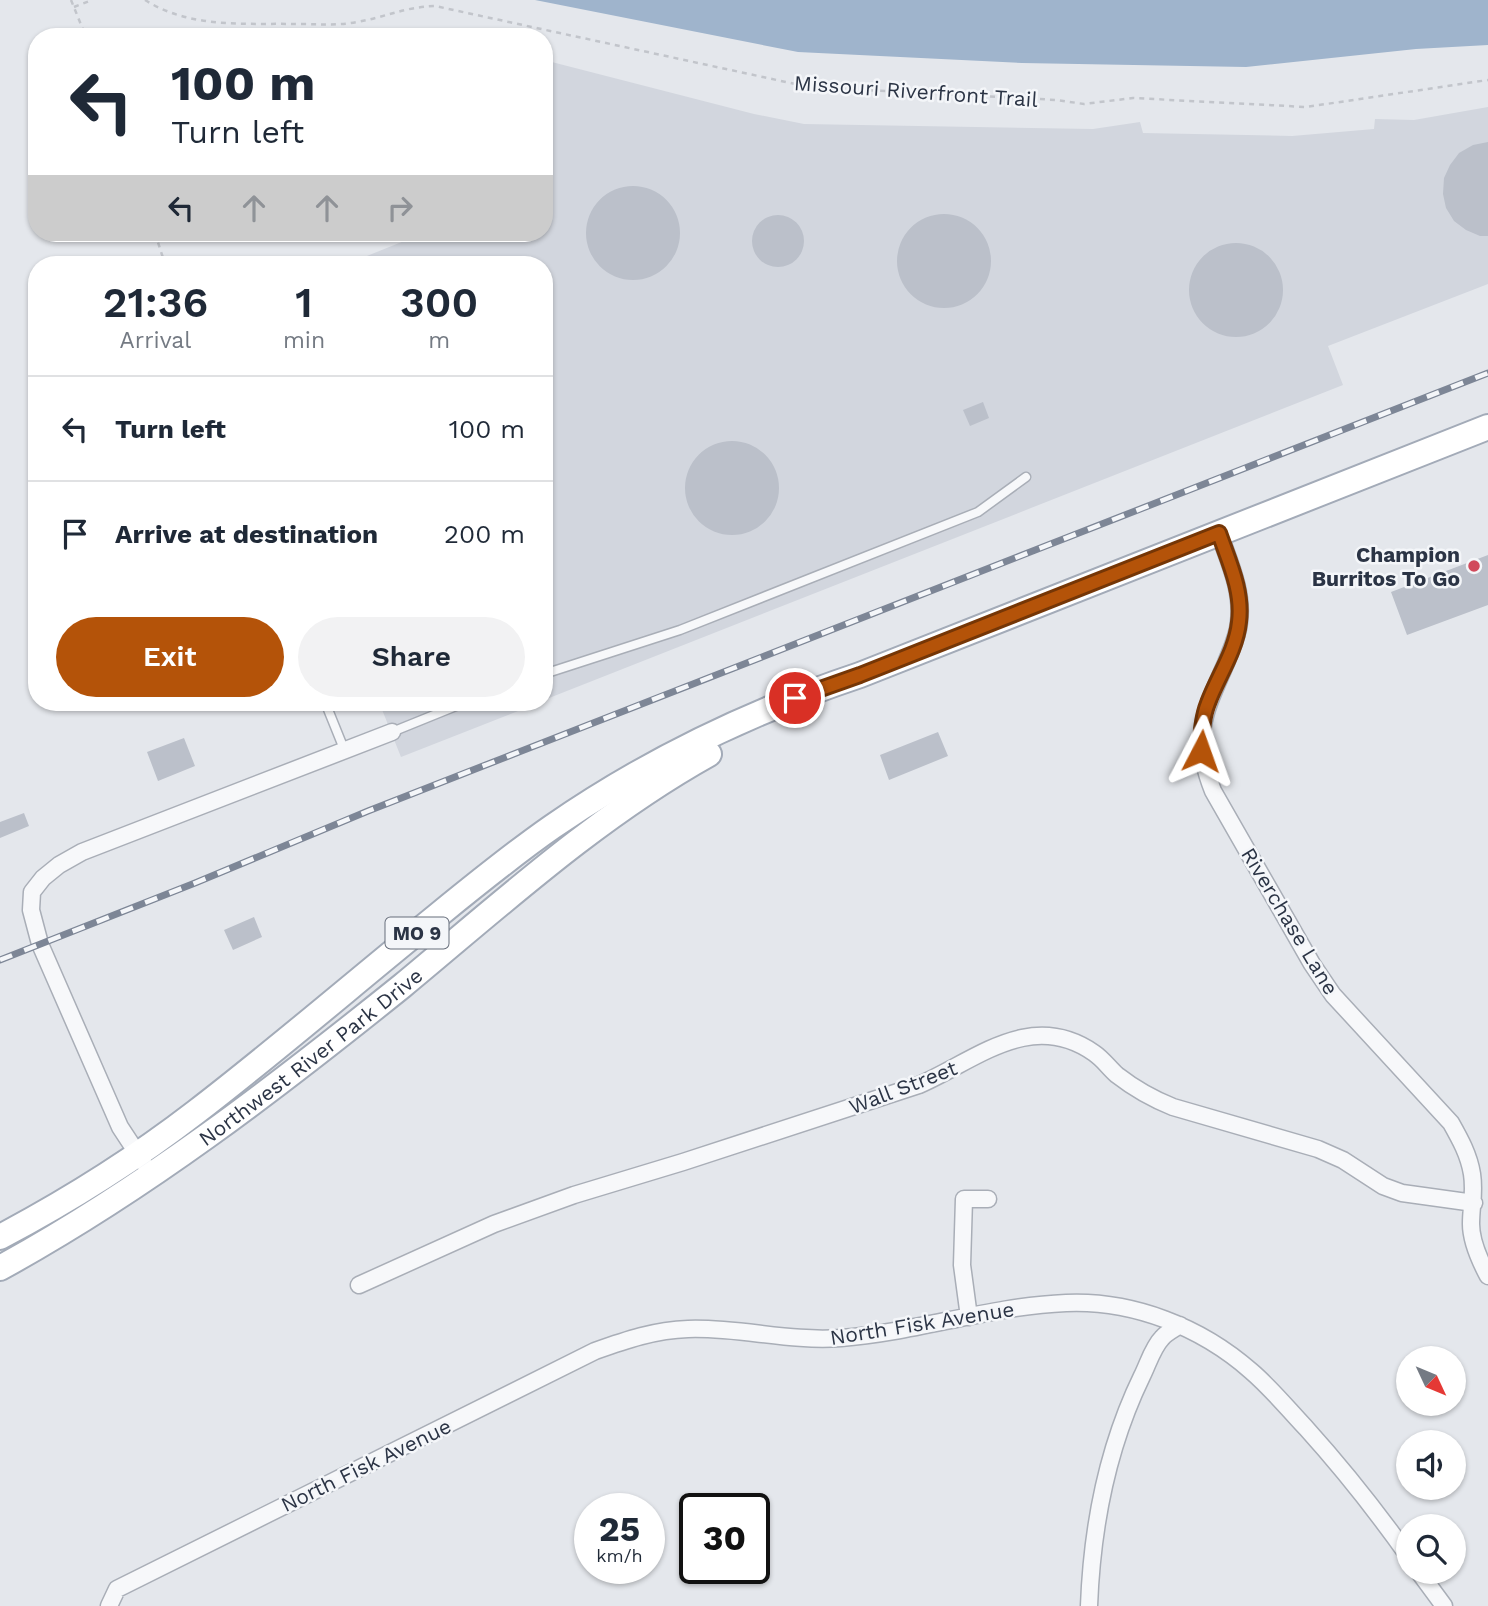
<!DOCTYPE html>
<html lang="en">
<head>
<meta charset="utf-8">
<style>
	:root { --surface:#fff; --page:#f2f2f3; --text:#1f2937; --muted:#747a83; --line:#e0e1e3; --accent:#b45309 }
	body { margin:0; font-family:"Work Sans",sans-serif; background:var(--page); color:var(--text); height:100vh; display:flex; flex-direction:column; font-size:26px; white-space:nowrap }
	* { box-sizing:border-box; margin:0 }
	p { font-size:23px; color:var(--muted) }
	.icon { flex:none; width:38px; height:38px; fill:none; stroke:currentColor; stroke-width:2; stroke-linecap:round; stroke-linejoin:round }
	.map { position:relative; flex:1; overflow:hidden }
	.drawer { position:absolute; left:28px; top:256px; width:525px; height:455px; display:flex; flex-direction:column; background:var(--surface); border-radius:28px; box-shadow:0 2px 5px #0004 }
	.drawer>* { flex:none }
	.top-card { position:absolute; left:28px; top:28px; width:525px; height:214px; border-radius:28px; box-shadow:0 2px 5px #0004; background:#fff; color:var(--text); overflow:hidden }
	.needle { width:46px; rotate:134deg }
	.controls { position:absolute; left:1396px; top:1346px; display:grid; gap:14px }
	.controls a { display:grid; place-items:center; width:70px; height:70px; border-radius:50%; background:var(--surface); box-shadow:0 2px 5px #0004; font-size:35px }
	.speed { position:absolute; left:574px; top:1493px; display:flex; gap:14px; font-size:35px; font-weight:700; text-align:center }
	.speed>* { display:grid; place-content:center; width:91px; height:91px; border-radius:50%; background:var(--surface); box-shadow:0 2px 5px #0004; line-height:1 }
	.speed small { font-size:18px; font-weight:400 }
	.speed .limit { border:4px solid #111; border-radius:10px; background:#fff; color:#111 }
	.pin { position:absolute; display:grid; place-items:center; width:60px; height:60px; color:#fff; margin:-30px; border:4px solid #fff; border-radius:50%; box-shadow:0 2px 7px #0007 }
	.me { position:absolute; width:77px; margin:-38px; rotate:4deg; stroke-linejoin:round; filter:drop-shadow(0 0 5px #0008) }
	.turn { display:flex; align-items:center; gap:24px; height:147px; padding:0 28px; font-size:32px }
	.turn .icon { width:91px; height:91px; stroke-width:2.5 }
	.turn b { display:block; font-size:49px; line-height:60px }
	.lanes { display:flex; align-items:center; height:66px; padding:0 28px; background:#0003; justify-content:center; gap:35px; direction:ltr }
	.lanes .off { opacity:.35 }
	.eta { display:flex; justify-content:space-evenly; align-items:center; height:119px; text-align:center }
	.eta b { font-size:42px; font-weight:600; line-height:49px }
	.action { display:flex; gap:14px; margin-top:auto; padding:14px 28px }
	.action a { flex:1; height:80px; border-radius:42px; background:var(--accent); color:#fff; font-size:28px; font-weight:600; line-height:80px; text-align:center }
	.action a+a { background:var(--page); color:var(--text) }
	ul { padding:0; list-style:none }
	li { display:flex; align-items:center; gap:21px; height:105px; padding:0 28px; border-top:2px solid var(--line) }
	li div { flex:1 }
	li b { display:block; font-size:26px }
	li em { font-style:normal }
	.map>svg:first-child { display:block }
	.built { fill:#d2d6de }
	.water { fill:#9fb4cc }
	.building { fill:#bbc0ca }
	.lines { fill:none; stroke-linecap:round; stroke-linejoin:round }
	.lane-casing { stroke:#a9aeb7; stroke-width:11 }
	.street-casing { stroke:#a9aeb7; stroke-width:19 }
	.primary-casing { stroke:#a3abb8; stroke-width:28 }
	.path { stroke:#c2c5cb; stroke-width:2.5; stroke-dasharray:5 5; stroke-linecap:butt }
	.lane { stroke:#f7f8fa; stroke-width:8 }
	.street { stroke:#f7f8fa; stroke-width:16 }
	.primary { stroke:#fff; stroke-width:24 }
	.rail-casing { stroke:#7d8696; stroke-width:7 }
	.rail { stroke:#f4f6f9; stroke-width:4.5; stroke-dasharray:13; stroke-linecap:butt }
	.route-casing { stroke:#753606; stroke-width:18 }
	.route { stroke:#b45309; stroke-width:12 }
	.poi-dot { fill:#d1495b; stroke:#f4f6f9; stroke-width:2.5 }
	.labels { text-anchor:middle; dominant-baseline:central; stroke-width:5; stroke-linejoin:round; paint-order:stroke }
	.shield { fill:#f4f6f9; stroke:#676e7b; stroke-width:2 }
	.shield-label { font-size:19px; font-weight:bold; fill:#2b3445 }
	.street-label { font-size:21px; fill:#2b3445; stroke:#f4f6f9 }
	.poi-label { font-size:21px; font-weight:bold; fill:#2b3445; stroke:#f4f6f9; text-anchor:end }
</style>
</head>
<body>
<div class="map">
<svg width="1488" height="1606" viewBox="0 0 1488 1606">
	<rect width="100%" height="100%" fill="#e4e7ec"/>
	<path class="built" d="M544 60 754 114 804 124 1093 129 1140 122 1143 133 1292 136 1374 129 1375 119 1414 120 1488 107V284L1328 346 1343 385 544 700V264H347L424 233H544Z
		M379 702H541L401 757Z"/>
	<path class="water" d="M535 0H1488V45L1416 49 1246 67 1022 63 798 52Z"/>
	<path class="building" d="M1488 142V236H1480L1466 230 1454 221 1446 208 1443 194 1444 178 1450 165 1459 153 1473 145Z
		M586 233a47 47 0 1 1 94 0a47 47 0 1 1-94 0Z
		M897 261a47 47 0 1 1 94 0a47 47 0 1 1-94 0Z
		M752 241a26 26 0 1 1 52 0a26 26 0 1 1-52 0Z
		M1189 290a47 47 0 1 1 94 0a47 47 0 1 1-94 0Z
		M983 402 989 418 970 426 963 410Z
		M685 488a47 47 0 1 1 94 0a47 47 0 1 1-94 0Z
		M1488 555V605L1407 635 1391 592Z
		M938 732 948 756 889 780 880 755Z
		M184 738 195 766 158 781 147 752Z
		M24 813 29 826 0 838V822Z
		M254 917 262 937 233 950 224 930Z"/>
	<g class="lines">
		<defs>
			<path id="lane" d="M544 674 680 630 978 512 1026 477
				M325 702 344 749
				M392 732 466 702"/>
			<path id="street" d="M1219 533C1229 562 1243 591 1239 622 1238 636 1231 650 1226 663 1204 713 1191 736 1213 791L1312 964 1333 995 1451 1123C1460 1139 1469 1155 1472 1174 1475 1193 1471 1206 1471 1224 1471 1241 1480 1261 1488 1276
				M143 1162 120 1127 40 944 31 910 32 892 43 878 59 865 82 852 392 732
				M359 1285 494 1224 574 1195 683 1162 919 1085C976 1060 1031 1009 1094 1053 1103 1059 1109 1068 1117 1075 1135 1089 1153 1099 1173 1107L1318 1149 1343 1160 1383 1186 1402 1193 1474 1203
				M969 1317 962 1265 964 1199H988
				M1419 1572 1444 1606
				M109 1606 117 1589 595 1351C626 1340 655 1330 688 1329 739 1327 789 1342 841 1338 917 1332 990 1306 1066 1303 1133 1300 1201 1327 1251 1371 1271 1388 1288 1409 1306 1428 1343 1469 1377 1512 1409 1557
				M1089 1606C1092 1526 1107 1448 1142 1376 1148 1364 1153 1347 1162 1338 1166 1333 1174 1329 1180 1325"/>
			<g id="primary">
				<path d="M0 1237C68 1201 135 1159 196 1112 269 1056 339 996 410 938 457 900 503 861 552 827 646 762 752 711 860 675L1488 427"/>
				<path id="s1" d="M0 1268C144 1189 274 1089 402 986 501 904 596 817 709 754"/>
			</g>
		</defs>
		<use href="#lane" class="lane-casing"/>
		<use href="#street" class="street-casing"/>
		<use href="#primary" class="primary-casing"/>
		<path class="path" d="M71 0 86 37
			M145 0C191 29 246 23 297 24 318 24 337 26 357 22 386 17 404 7 435 6L809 87 1057 100 1084 104 1133 98 1306 107 1488 80
			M74 7 92 0
			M155 233 165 264"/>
		<use href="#lane" class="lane"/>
		<use href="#street" class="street"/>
		<use href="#primary" class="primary"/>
		<defs>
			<path id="rail" d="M0 960 195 883 368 811 1488 373"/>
		</defs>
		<use href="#rail" class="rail-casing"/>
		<use href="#rail" class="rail"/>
	</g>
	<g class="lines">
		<defs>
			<path id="route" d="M795 698 860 675 1219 533C1229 562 1243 591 1239 622 1236 651 1218 676 1208 703 1202 718 1201 735 1201 751"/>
		</defs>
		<use href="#route" class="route-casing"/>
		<use href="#route" class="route"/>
	</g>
	<circle class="poi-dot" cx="1474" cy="566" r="7"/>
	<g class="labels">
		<rect class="shield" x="385.5" y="917.5" width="63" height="31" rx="5"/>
		<g class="shield-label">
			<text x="417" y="933">MO 9</text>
		</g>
		<g class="street-label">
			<text transform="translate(916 91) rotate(4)">Missouri Riverfront Trail</text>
			<text transform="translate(1290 921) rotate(59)">Riverchase Lane</text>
			<text stroke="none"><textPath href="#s1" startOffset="376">Northwest River Park Drive</textPath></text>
			<text transform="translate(903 1087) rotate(-21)">Wall Street</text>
			<text transform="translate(922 1323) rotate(-9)">North Fisk Avenue</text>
			<text transform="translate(366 1465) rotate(-26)">North Fisk Avenue</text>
		</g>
		<g class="poi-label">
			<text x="1460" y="554">Champion<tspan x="1460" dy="24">Burritos To Go</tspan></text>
		</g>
	</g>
</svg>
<div class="controls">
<a><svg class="needle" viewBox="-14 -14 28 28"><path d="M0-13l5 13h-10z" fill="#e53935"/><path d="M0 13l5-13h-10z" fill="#747a83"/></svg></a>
<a><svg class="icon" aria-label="sound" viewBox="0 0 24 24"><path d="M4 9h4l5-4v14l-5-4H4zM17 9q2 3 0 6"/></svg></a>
<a><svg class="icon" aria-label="search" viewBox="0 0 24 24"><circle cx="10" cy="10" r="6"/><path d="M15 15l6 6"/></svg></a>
</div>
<div class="speed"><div>25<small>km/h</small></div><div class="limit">30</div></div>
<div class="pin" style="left:795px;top:698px;background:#d93025"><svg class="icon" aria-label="arrive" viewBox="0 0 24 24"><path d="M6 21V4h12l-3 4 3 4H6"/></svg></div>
<svg class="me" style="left:1201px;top:751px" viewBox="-20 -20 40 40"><path d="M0-17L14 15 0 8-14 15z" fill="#b45309" stroke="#fff" stroke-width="4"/></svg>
<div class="top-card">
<div class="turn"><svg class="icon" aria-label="left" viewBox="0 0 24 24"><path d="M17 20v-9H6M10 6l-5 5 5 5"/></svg><div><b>100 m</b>Turn left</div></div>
<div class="lanes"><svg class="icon" aria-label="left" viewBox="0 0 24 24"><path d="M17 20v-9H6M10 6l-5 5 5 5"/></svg><svg class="icon off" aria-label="ahead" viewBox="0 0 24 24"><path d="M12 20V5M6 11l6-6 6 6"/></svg><svg class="icon off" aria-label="ahead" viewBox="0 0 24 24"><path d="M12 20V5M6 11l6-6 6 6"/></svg><svg class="icon off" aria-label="right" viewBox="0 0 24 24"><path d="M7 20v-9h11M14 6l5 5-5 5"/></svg></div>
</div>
<section class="drawer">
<div class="eta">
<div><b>21:36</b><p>Arrival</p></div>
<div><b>1</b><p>min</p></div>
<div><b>300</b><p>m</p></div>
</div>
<ul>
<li><svg class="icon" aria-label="left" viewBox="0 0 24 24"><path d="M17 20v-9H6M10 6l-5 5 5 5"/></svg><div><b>Turn left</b></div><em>100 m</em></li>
<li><svg class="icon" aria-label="arrive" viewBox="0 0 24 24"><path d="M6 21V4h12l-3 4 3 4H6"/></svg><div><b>Arrive at destination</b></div><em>200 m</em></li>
</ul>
<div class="action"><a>Exit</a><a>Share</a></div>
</section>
</div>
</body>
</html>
